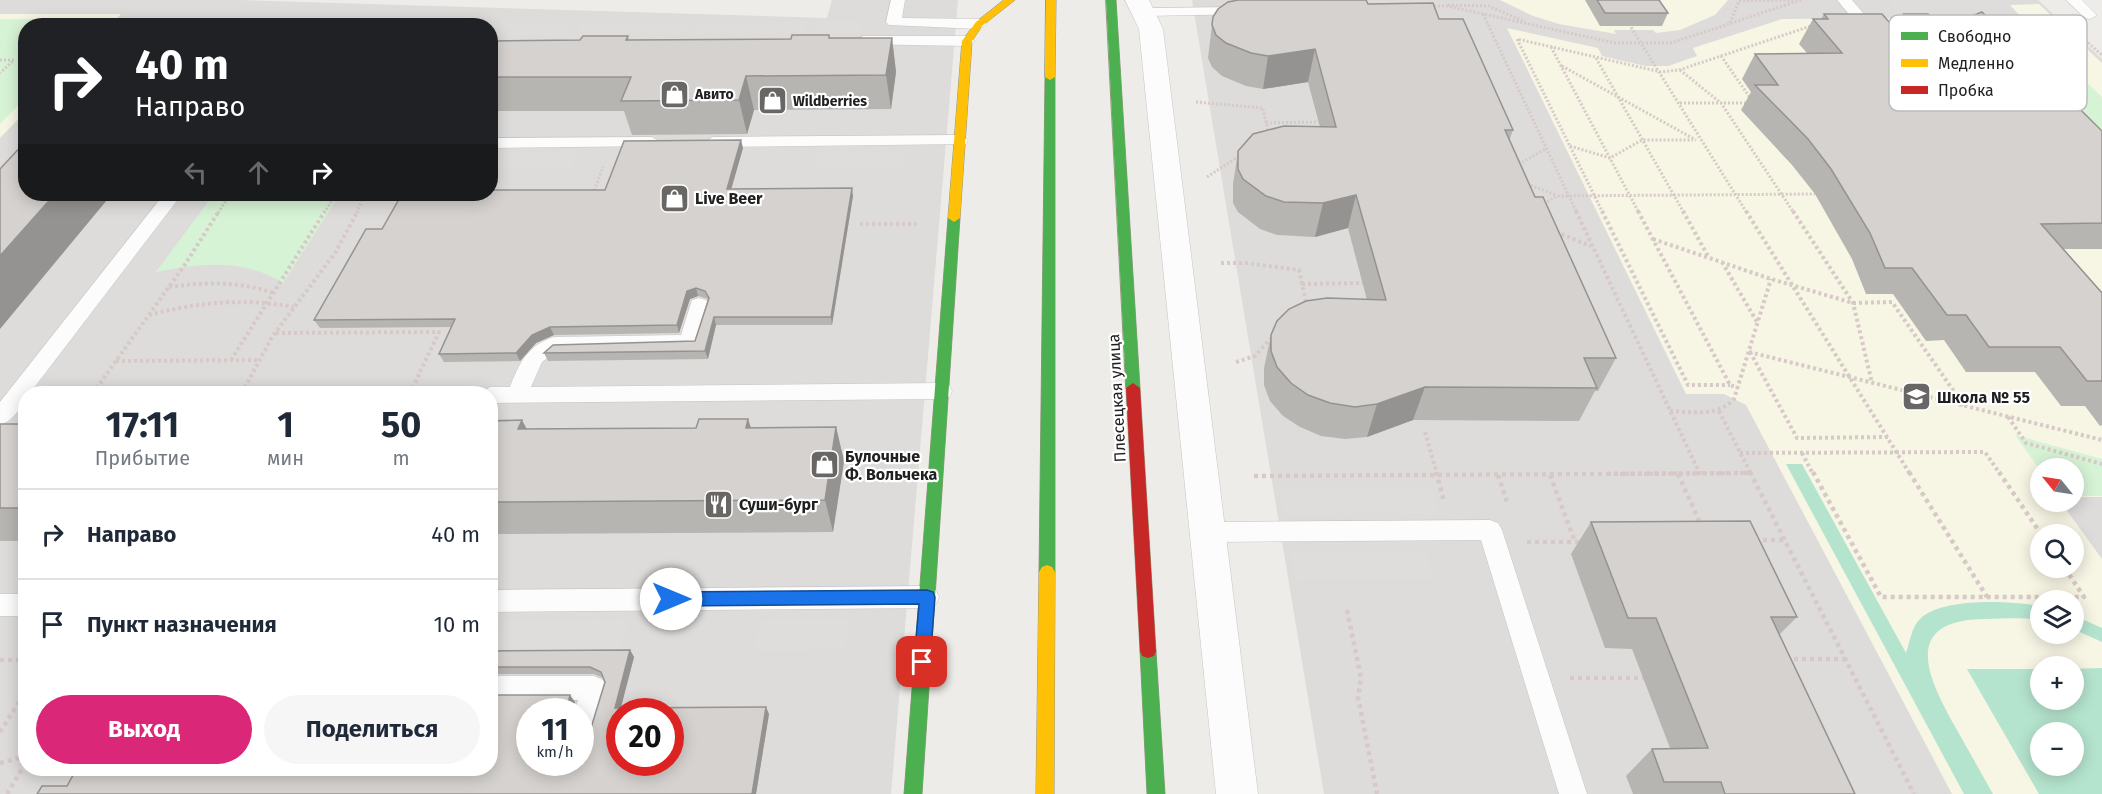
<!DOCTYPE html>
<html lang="ru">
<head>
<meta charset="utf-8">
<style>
	:root { --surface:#fff; --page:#f6f6f7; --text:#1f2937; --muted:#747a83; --line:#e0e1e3; --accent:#db2777 }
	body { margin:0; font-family:"Fira Sans",sans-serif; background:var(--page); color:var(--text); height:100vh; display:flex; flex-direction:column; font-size:22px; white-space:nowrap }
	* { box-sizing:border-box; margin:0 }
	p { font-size:20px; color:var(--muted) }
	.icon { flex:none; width:33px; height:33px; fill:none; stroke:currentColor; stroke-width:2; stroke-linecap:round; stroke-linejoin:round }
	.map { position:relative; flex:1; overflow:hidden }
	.sheet { position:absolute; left:18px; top:386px; width:480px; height:390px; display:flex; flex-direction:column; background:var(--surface); border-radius:24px; box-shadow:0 3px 15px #0003 }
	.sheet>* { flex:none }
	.top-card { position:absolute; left:18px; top:18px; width:480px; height:183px; border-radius:24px; box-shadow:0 3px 15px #0003; background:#202124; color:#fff; overflow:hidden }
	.needle { width:39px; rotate:300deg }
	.fabs { position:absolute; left:2030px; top:458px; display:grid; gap:12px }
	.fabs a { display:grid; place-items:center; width:54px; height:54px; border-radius:50%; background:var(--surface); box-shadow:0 3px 15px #0003; font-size:30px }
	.speed { position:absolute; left:516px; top:698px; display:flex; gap:12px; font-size:30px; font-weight:700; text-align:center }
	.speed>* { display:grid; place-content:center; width:78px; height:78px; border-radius:50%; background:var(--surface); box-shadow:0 3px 15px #0003; line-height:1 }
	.speed small { font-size:15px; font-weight:400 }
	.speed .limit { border:9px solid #d22; background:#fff; color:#111 }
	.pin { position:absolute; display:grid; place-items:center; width:51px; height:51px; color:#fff; margin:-26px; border-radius:12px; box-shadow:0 3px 9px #0006 }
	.me { position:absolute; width:66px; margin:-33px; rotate:90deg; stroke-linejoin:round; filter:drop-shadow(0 0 4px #0008) }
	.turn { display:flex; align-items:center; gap:21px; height:126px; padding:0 18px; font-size:27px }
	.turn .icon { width:78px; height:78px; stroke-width:2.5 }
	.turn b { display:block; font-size:42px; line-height:51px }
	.lanes { display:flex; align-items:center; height:57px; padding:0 18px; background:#0003; justify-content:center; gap:30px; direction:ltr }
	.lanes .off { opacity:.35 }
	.eta { display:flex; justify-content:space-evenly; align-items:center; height:102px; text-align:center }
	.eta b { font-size:36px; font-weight:700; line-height:42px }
	.button { display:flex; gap:12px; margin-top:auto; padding:12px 18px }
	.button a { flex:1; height:69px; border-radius:36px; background:var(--accent); color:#fff; font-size:24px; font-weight:700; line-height:69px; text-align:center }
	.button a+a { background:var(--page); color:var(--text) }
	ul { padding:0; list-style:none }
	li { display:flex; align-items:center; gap:18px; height:90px; padding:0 18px; border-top:2px solid var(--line) }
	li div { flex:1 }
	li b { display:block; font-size:22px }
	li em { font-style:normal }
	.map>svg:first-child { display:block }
	.residential { fill:#dddcda; fill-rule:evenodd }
	.education { fill:#f7f5e4; fill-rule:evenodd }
	.park { fill:#d7f3d6 }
	.pitch { fill:#b5e4ce; fill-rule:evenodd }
	.parking { fill:#dedddc }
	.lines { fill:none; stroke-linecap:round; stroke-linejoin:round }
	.lane-casing { stroke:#c7c6c4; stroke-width:1 }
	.street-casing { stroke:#c7c6c4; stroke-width:1 }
	.fast-casing { stroke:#979780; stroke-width:1 }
	.slow-casing { stroke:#979780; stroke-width:1 }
	.jam-casing { stroke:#979780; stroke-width:1 }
	.path-far2 { stroke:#d7c9c7; stroke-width:3; stroke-dasharray:2 2; stroke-linecap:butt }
	.path-far1 { stroke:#d7c9c7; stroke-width:4; stroke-dasharray:3 3; stroke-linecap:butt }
	.path { stroke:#d7c9c7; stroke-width:4.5; stroke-dasharray:4 4; stroke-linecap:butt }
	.lane { fill:#fcfcfc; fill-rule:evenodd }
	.street { fill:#fcfcfc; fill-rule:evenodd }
	.fast { fill:#4caf50; fill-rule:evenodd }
	.slow { fill:#ffc107; fill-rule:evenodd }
	.jam { fill:#c62828; fill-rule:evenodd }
	.wall { fill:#b7b5b2 }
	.shaded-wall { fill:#959391 }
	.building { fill:#d5d2cf; stroke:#959391; stroke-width:1.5; fill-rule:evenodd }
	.route { fill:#1a73e8; stroke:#114b97; stroke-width:1.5 }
	.labels { text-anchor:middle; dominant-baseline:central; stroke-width:4.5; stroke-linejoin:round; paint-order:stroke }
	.far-poi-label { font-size:14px; font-weight:bold; fill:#202020; stroke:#fff; text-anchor:start }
	.poi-label { font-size:16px; font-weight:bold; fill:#202020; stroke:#fff; text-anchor:start }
	.street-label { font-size:16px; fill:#202020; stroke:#fff }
	.key { fill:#fff; stroke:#bcbcbc; stroke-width:1.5 }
	.key-label { font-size:16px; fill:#202020 }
</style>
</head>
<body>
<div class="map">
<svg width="2102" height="794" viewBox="0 0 2102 794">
	<rect width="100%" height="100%" fill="#eeece8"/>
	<path class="residential" d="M0 0H240L827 18 832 0H958L891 794H0ZM26 26H490V194H26ZM26 393H490V768H26ZM530 711H580V762H530ZM620 711H670V762H620Z
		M1192 0H2038L2102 59V794H1324ZM2040 468H2073V501H2040ZM2040 534H2073V567H2040ZM2040 600H2073V633H2040ZM2040 666H2073V699H2040ZM2040 732H2073V765H2040Z"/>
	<path class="education" d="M1500 0H1728L1715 15 1680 30 1656 33 1653 30H1614L1616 34 1559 24 1533 16Z
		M2039 4 2102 63V497H2073V468H2040V501H2060L2102 559V794H1952L1746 405 1724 394H1686L1507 28 1598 48 1602 56 1645 66H1668L1697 56 1693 48 1782 19 2022 18 2010 5ZM2040 534H2073V567H2040ZM2040 600H2073V633H2040ZM2040 666H2073V699H2040ZM2040 732H2073V765H2040Z
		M0 14H121L110 25 26 26 25 112 0 138Z"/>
	<path class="park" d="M0 19H104L97 25 26 26 25 98 0 124Z
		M2039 69H2073L2102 97V131Z
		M214 194H340L283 283C243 258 201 263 156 272Z
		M2015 435 2102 459V496H2073V468H2040V470Z"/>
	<path class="pitch" d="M1786 464H1802L1906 653C1910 642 1911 628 1920 619 1942 597 2011 601 2040 606V620C2022 617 2003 619 1985 619 1897 620 1930 682 1957 730 1969 751 1981 773 1993 794H1964Z
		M2073 615 2102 628V642L2073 629Z
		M2102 668V794H2039L1967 669H2040V699H2073V669ZM2040 732H2073V765H2040Z"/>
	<path class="parking" d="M1887 0H2003L2014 11 1897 12Z
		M807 21 804 34H694L699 22Z
		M817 21H863L860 33 813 34Z
		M572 22 566 35H491L490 26 462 25 464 23Z
		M582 22H690L685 34 576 35Z
		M455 23 454 26 273 25 274 24Z
		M906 152 905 167H816L819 153Z
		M578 153 571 168 491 169V154Z
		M1431 486 1439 514 1283 515 1279 487Z
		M1426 550 1434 579 1295 580 1290 552Z
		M849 619 845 650 754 651 760 620Z
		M629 620 619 653 492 654 504 621Z"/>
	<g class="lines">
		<defs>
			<path id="lane" d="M891 0H905L902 18 979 19 987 24 979 29 889 25 886 22Z
				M1837 0H1852L1880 33 1883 36 1880 39H1870Z
				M2066 0H2082L2097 15 2090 19 2085 18Z
				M1244 7 1251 11 1249 14 1145 16 1138 12 1145 8Z
				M863 36H967L975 41 967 46 858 44 855 41Z
				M960 135 968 140 966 144 713 147 705 142 713 137Z
				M652 137 660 142 658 146 490 148V138Z
				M164 194H182L30 393H26C26 405 11 422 0 425V402Z
				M699 298 706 300 709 305 696 347 556 351 542 362 531 387 942 383 949 385 952 391 949 397 942 399 490 403V393H481L490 387H510C519 363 528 345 554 337L681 335 692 300Z
				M1490 520 1498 523 1502 530 1587 794H1559L1481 540 1207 542 1199 539 1195 532 1199 525 1207 522Z
				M927 586 936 590 939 597 936 604 927 608 490 612V590Z
				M0 594H26V616H0Z
				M490 676H594L603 680 607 688 589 747 580 750V711H575L578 700H490Z"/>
			<path id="street" d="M1125 0H1149L1163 29 1258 794H1216L1139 29Z"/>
			<path id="fast" d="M1106 0H1116L1140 388 1133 393 1126 388Z
				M1050 74 1055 77V572L1052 577 1047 579 1042 577 1039 572 1045 77Z
				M954 214 960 218 922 794H904L948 218Z
				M1148 644 1154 646 1156 651 1165 794H1147L1140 651 1142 646Z"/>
			<path id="slow" d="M1004 0H1015L982 26 972 41 960 218 954 222 948 218 962 41 976 22Z
				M1046 0H1056L1055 77 1050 80 1045 77Z
				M1047 565 1052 567 1055 572 1054 794H1036L1039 572 1042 567Z"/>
			<path id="jam" d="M1133 383 1140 388 1156 651 1154 656 1148 658 1142 656 1140 651 1126 388Z"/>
		</defs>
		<use href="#lane" class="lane-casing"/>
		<use href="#street" class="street-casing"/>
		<use href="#fast" class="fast-casing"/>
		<use href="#slow" class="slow-casing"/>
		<use href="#jam" class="jam-casing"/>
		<path class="path-far2" d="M1448 5 1489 6 1525 22
			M1430 6H1447L1615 43H1671L1801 0
			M1483 14 1577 213
			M1730 23 1739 1 1795 0
			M1629 24 1747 213
			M1993 25H2052L2044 18
			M2085 40 2102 55
			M1551 47 1639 213
			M1721 56 1811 26
			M1596 58 1684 213
			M0 60H14L0 73
			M1562 66 1696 140
			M1680 70 1721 103 1794 213
			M1196 102 1263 108 1269 135
			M1680 103H1748
			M1266 123 1319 122
			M1570 146 1610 158 1642 140H1693
			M1515 166 1546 149
			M1207 177 1239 156
			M1527 184 1556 195
			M593 194 603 167
			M364 195H406
			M1544 204 1557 196 1815 194
			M218 213 230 194
			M324 213 336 194
			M357 213 364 194
			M1603 213 1517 39 1661 72 1679 70 1721 56 1751 99"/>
		<path class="path-far1" d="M1576 211 1700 474
			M1602 211 1688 385H1730
			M1638 211 1730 385 1738 388
			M1683 211 1709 258
			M1746 211 1910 474
			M1793 211 1853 303 1872 383
			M860 224H919
			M1556 232 1591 246
			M1653 239 1771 279 1853 303 1892 302 1964 406
			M1722 262 1757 322
			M1221 263H1245L1299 270 1307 306
			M1302 284 1363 283
			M169 287C205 282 238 281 273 293
			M149 315C198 302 244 298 294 307
			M276 333 439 332 410 393
			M1749 352 2102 440
			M1750 352 1797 438 1888 437
			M231 360 325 211
			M116 361 258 360
			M1236 362 1255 356 1271 338
			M93 393 186 263 219 211
			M242 393 272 337 335 253 358 211
			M1670 411C1693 412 1717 417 1734 399L1771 279
			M1719 411 1751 474
			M2008 417 2026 443 2102 464
			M1425 432 1437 474
			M1740 453 1985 452 2000 474
			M1802 453 1813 474
			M1608 474 1751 473"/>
		<path class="path" d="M1436 472 1444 501
			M1750 472 1914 794
			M1813 472 1881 597H2084L2064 567
			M1909 472 1987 597
			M1999 472 2041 534
			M1678 474 1701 525
			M1498 475 1507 502
			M1550 475 1575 542
			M1254 476 1751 473
			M1755 540H1784
			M1527 542H1582
			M1347 610 1361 678 1358 697 1377 794
			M1786 659H1845
			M0 660H26
			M1570 678H1647
			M0 732 26 691
			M0 763 26 756
			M7 794 26 762"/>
		<use href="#lane" class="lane"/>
		<use href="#street" class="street"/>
		<use href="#fast" class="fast"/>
		<use href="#slow" class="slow"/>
		<use href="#jam" class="jam"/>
	</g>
	<path class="wall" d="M1585 0H1659L1668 13 1662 26H1600Z
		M1368 4 1439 19 1513 130 1509 141 1535 197 1616 358 1598 391H1595L1579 421 1413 420 1367 437 1345 439 1321 436 1300 427 1283 416 1270 401 1264 385V368L1271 335 1367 300 1348 228 1315 237 1277 235 1260 229 1238 212 1233 203V184L1238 151 1320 127 1308 82 1263 89 1246 86 1222 76 1212 67 1208 58 1213 17Z
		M1824 14 1895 29 1904 14 1933 19 2102 131V249H2064L2102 293V425L2100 426 2085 406H2061L2035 372H1966L1944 340 1926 341 1893 294H1866L1852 259 1815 194 1792 165 1741 110 1751 92 1742 79 1755 54 1807 53 1799 44 1813 19H1821Z
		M628 36 629 40 892 38 896 72 891 109 754 110 747 134 632 135 624 111H490V41L580 40Z
		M743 148 731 189 853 196 832 325H716L708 359 548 361 544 353 695 341 708 299 698 296 690 299 679 333 554 335 536 343 520 361 444 362 439 354 452 327 320 328 314 320 382 229 605 190Z
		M490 421 526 429 836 427 844 461 833 532 490 534Z
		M0 424H26V541H0Z
		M1591 522 1797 617 1779 635 1855 794H1633L1626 776 1652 749 1670 748 1632 649 1605 648 1571 554Z
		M630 650 634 657 621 707 769 714 756 794 67 786 575 702 530 711 580 762 605 682 603 678 594 674H490V651Z"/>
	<path class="shaded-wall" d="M892 38 896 72 891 109 886 75Z
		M1315 49 1308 82 1263 89 1268 56Z
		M746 76 754 110 747 134 739 100Z
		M1953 94 1936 119 1943 97Z
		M741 140 743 148 729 197 727 189Z
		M852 188 853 196 832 325 831 317Z
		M55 194H112L0 329V256Z
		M1356 195 1348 228 1315 237 1323 203Z
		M696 288 698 296 690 299 679 333 677 325 687 291Z
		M714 317 716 325 708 359 705 351Z
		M550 327 554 335 536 343 520 361 516 353 532 335Z
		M1425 387 1413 420 1367 437 1377 404Z
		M748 419 759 452 746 428Z
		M522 420 540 454 518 429Z
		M26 426V438L20 433Z
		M836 427 844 461 833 532 825 500Z
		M630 650 634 657 620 711 615 708Z
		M570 695 575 702 574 707 576 711H573L568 704Z
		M766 707 769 714 756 794H752Z"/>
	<path class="building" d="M1238 0H1366L1368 4 1433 3 1439 19H1463L1513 130H1505L1535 197H1543L1616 358H1584L1597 388 1425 387 1377 404 1355 407 1330 403 1308 395 1291 383 1277 367 1271 351V335L1277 321 1289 309 1306 301 1327 298 1386 300 1356 195 1323 203 1284 202 1266 196 1243 179 1238 169V151L1253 134 1284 126 1336 127 1315 49 1268 56 1251 53 1226 43 1216 35 1212 25 1213 17 1218 9 1228 2Z
		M1597 0H1659L1668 13H1605Z
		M1982 12 2102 131V223L2041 224 2102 293V381H2087L2060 347H1989L1966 315H1947L1912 268H1885L1870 233 1831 169 1808 139 1755 85H1778L1755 54 1842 53 1813 19H1828L1824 14H1882L1953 94 1943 97 1942 103 1945 107 1973 106 1977 99 1975 90 1904 14H1928L1933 19H1965Z
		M792 35H829V38H892L886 75 746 76 739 100 621 101 631 77H490V41L580 40 583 36H628L626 40 791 39Z
		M741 140 727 189 852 188 831 317H714L705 351 544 353 553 345 695 341 709 298 705 291 696 288 687 291 677 325 550 327 532 335 516 353 439 354 455 319 314 320 366 229H382L402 194H490V190H605L624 141Z
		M26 141V194H55L0 256V169Z
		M699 419H748L746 428 836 427 825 500 490 502V421L522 420 518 429 696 428Z
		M0 424H26V426L20 433H26V508H0Z
		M1750 521 1797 617H1771L1855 794H1725L1721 782H1664L1652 749 1708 748 1656 618H1628L1591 522Z
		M630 650 615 708 766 707 752 794H37L42 786H67L77 768H490V695H570L568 704 573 707V711H530V762H580V744L587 741 605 682 601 672 590 667H490V651ZM620 711H670V762H620Z"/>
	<path class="route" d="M927 590 933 592 935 597 930 662 928 668 922 670 916 668 914 662 919 604 671 606 665 604 663 599 665 594 671 592Z"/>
	<defs>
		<symbol id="shop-square" viewBox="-11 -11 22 22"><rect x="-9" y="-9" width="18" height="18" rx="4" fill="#686766" stroke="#fff"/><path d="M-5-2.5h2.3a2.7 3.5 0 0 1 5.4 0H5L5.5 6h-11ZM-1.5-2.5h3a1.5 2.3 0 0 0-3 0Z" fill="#fff"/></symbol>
		<symbol id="school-square" viewBox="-11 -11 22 22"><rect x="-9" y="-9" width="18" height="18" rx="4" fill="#686766" stroke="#fff"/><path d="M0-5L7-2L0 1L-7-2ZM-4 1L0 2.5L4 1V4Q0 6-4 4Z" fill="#fff"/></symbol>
		<symbol id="restaurant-square" viewBox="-11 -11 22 22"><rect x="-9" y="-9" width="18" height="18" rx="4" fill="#686766" stroke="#fff"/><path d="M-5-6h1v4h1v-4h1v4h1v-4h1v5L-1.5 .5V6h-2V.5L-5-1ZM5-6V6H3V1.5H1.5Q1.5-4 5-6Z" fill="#fff"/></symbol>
	</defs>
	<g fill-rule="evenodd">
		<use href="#shop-square" x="658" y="78" width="33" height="33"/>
		<use href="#shop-square" x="756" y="84" width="33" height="33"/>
		<use href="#shop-square" x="658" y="182" width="33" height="33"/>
		<use href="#school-square" x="1900" y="380" width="33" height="33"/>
		<use href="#shop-square" x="808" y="448" width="33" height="33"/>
		<use href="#restaurant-square" x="702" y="488" width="33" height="33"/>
	</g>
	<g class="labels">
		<g class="far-poi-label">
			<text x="695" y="94">Авито</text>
			<text x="793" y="101">Wildberries</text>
		</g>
		<g class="poi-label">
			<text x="695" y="198">Live Beer</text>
			<text x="1937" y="397">Школа № 55</text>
			<text x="845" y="456">Булочные<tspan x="845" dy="18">Ф. Вольчека</tspan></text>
			<text x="739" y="504">Суши-бург</text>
		</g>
		<g class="street-label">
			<text transform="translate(1117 398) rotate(-93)">Плесецкая улица</text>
		</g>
	</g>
	<rect x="1889" y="15" width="198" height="96" rx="9" class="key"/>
	<rect x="1901" y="32" width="27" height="8" fill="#4caf50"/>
	<rect x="1901" y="59" width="27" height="8" fill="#ffc107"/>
	<rect x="1901" y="86" width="27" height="8" fill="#c62828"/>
	<g class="key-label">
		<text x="1938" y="42">Свободно</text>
		<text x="1938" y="69">Медленно</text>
		<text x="1938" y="96">Пробка</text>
	</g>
</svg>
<div class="fabs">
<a><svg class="needle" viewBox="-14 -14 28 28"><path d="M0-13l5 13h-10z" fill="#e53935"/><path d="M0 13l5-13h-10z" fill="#747a83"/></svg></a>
<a><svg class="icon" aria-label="search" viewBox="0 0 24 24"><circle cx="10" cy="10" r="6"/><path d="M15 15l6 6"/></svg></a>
<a><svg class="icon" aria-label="layers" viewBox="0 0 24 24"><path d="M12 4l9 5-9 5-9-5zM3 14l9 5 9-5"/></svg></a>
<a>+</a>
<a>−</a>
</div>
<div class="speed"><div>11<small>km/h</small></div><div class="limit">20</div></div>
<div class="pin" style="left:922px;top:662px;background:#d93025"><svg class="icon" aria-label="arrive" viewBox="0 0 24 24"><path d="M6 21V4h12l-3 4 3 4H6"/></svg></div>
<svg class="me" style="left:671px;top:599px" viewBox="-20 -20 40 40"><circle r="19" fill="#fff"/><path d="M0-13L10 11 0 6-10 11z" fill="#1a73e8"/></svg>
<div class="top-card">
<div class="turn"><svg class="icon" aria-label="right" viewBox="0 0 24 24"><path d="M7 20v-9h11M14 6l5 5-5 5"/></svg><div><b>40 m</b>Направо</div></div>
<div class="lanes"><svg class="icon off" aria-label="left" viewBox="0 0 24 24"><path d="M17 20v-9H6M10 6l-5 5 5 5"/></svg><svg class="icon off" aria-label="ahead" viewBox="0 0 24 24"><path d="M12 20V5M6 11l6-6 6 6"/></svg><svg class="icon" aria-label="right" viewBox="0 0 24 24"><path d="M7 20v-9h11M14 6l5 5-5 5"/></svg></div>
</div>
<section class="sheet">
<div class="eta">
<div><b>17:11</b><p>Прибытие</p></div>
<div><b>1</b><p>мин</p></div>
<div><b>50</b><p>m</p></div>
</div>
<ul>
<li><svg class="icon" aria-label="right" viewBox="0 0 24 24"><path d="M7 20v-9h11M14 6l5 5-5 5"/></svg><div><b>Направо</b></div><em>40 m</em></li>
<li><svg class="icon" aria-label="arrive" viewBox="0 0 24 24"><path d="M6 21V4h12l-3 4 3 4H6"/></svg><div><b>Пункт назначения</b></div><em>10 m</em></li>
</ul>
<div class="button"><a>Выход</a><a>Поделиться</a></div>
</section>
</div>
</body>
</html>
